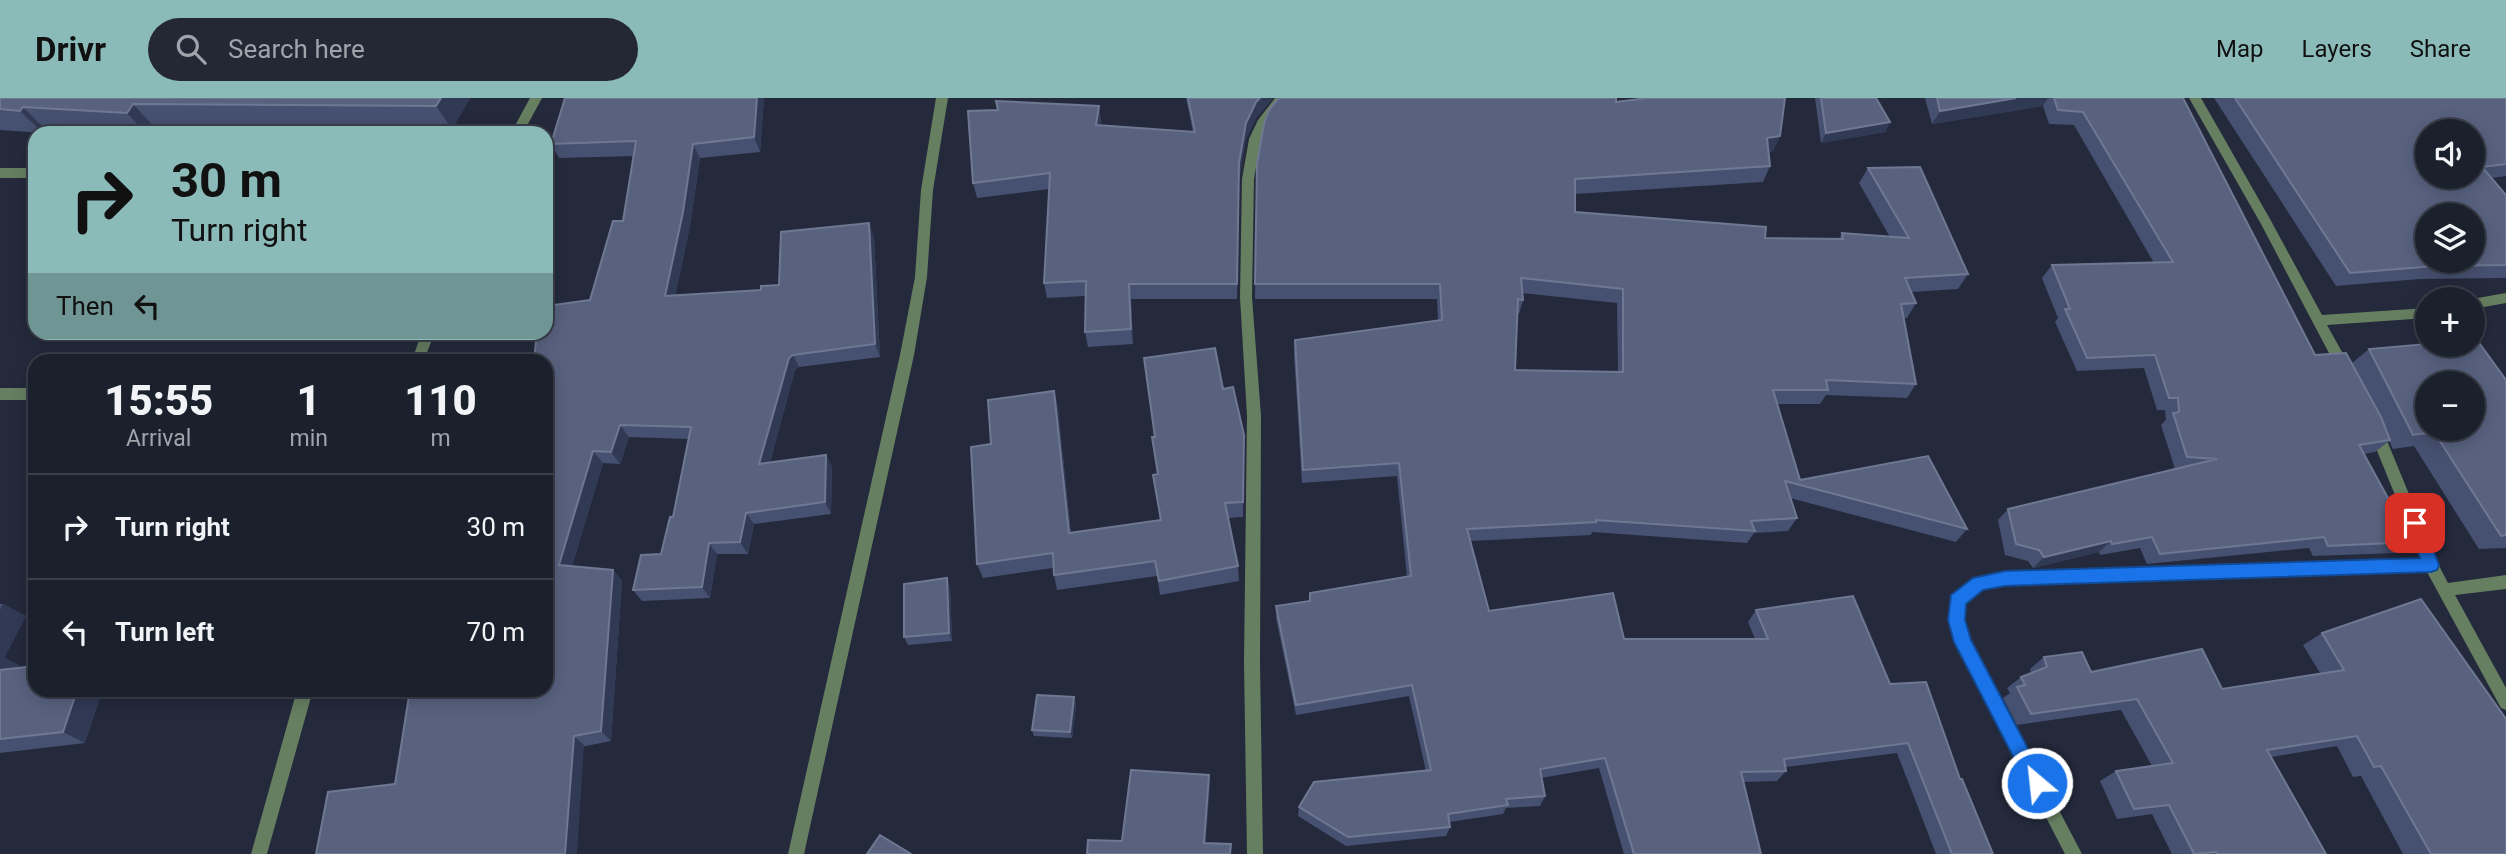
<!DOCTYPE html>
<html lang="en">
<head>
<meta charset="utf-8">
<style>
	:root { --surface:#1b202d; --page:#242835; --text:#f1f3f6; --muted:#a0a3aa; --line:#393e49; --accent:#8bbbb9 }
	body { margin:0; font-family:Roboto,sans-serif; background:var(--page); color:var(--text); height:100vh; display:flex; flex-direction:column; font-size:26px; white-space:nowrap }
	* { box-sizing:border-box; margin:0 }
	p { font-size:23px; color:var(--muted) }
	.icon { flex:none; width:38px; height:38px; fill:none; stroke:currentColor; stroke-width:2; stroke-linecap:round; stroke-linejoin:round }
	.map { position:relative; flex:1; overflow:hidden }
	.details { position:absolute; left:28px; top:256px; width:525px; height:343px; display:flex; flex-direction:column; background:var(--surface); border-radius:21px; box-shadow:0 4px 18px #0003,0 0 0 2px var(--line) }
	.details>* { flex:none }
	.banner { position:absolute; left:28px; top:28px; width:525px; height:214px; border-radius:21px; box-shadow:0 4px 18px #0003,0 0 0 2px var(--line); background:#8bbbb9; color:#111; overflow:hidden }
	.controls { position:absolute; left:2415px; top:21px; display:grid; gap:14px }
	.controls a { display:grid; place-items:center; width:70px; height:70px; border-radius:50%; background:var(--surface); box-shadow:0 4px 18px #0003,0 0 0 2px var(--line); font-size:35px }
	.pin { position:absolute; display:grid; place-items:center; width:60px; height:60px; color:#fff; margin:-30px; border-radius:14px; box-shadow:0 4px 10px #0006 }
	.me { position:absolute; width:77px; margin:-38px; rotate:332deg; stroke-linejoin:round; filter:drop-shadow(0 0 5px #0008) }
	.turn { display:flex; align-items:center; gap:24px; height:147px; padding:0 28px; font-size:32px }
	.turn .icon { width:91px; height:91px; stroke-width:2.5 }
	.turn b { display:block; font-size:49px; line-height:60px }
	.then { display:flex; align-items:center; height:66px; padding:0 28px; background:#0003; gap:14px; font-size:26px }
	.eta { display:flex; justify-content:space-evenly; align-items:center; height:119px; text-align:center }
	.eta b { font-size:42px; font-weight:800; line-height:49px }
	ul { padding:0; list-style:none }
	li { display:flex; align-items:center; gap:21px; height:105px; padding:0 28px; border-top:2px solid var(--line) }
	li div { flex:1 }
	li b { display:block; font-size:26px }
	li em { font-style:normal }
	header { display:flex; align-items:center; gap:42px; box-sizing:border-box; height:98px; padding:0 35px; background:var(--accent); color:#111 }
	header strong { font-size:33px }
	nav { display:flex; gap:38px; margin-inline-start:auto; font-size:24px }
	.search { width:490px; height:63px; background:var(--page); display:flex; align-items:center; gap:18px; box-sizing:border-box; padding:0 24px; border-radius:38px; color:var(--muted); font-size:26px }
	.map>svg:first-child { display:block }
	.lines { fill:none; stroke-linecap:round; stroke-linejoin:round }
	.street { fill:#677f61; fill-rule:evenodd }
	.wall { fill:#465070; fill-rule:evenodd }
	.shaded-wall { fill:#313a55 }
	.building { fill:#58627f; stroke:#6f7893; stroke-width:2; fill-rule:evenodd }
	.route { fill:#1a73e8; stroke:#114b97; stroke-width:2 }
</style>
</head>
<body>
<header>
<strong>Drivr</strong>
<div class="search"><svg class="icon" aria-label="search" viewBox="0 0 24 24"><circle cx="10" cy="10" r="6"/><path d="M15 15l6 6"/></svg>Search here</div>
<nav><a>Map</a><a>Layers</a><a>Share</a></nav>
</header>
<div class="map">
<svg width="2506" height="756" viewBox="0 0 2506 756">
	<rect width="100%" height="100%" fill="#242a3c"/>
	<g class="lines">
		<path class="street" d="M530 0H542L523 35H511Z
			M936 0H948L933 92 927 179 914 257 804 756H788L900 257 915 179 921 92Z
			M1275 0H1288L1267 27 1261 41 1254 81 1252 199 1261 318 1260 565 1263 756H1247L1244 565 1247 318 1240 199 1242 81 1249 41 1258 22Z
			M2189 0H2201L2270 121 2322 217 2427 210V220L2327 227 2352 272 2350 276H2340L2261 126Z
			M0 70H35V80H0Z
			M2506 195V205L2473 211 2472 201Z
			M422 234H435L424 262H412Z
			M0 290H35V302H0Z
			M2376 327 2381 329 2383 333 2437 464 2448 485 2506 477V491L2455 497 2506 590V612L2501 610 2427 474 2005 487 1983 491 1964 506V522L1970 543 2082 756H2065L1955 544 1950 522 1952 498 1974 480 2005 473 2421 461 2369 333 2371 329Z
			M297 592H313L267 756H251Z"/>
	</g>
	<path class="wall" d="M0 0H470L452 31 154 29 150 35H107L46 32 44 35 0 32Z
		M565 0H764L760 54 700 60 690 128 675 198 761 192 779 187 874 139 880 259 799 269 795 272 770 364 826 357 832 369 831 416 754 426 748 456H717L710 500 642 503 633 492 661 456 673 419 689 341 629 339 620 366 603 365 572 468 613 472 622 483 611 643 395 686 409 602 403 598 546 592V262L590 202 623 123 634 58 559 60 551 46Z
		M1186 0H1273L1256 20 1246 41 1239 81 1237 201H1131L1133 246 1088 249 1085 234V198L1047 200 1044 185 1049 91 977 100 973 85 998 12 1099 8 1101 24V28L1193 34Z
		M1815 0H1876L1890 24 1885 34 1821 45Z
		M1925 0H2183L2315 257 2352 265 2369 251 2506 282V450L2479 451 2414 348 2393 351 2389 343 2375 354 2364 356 2412 444 2396 455 2313 458 2309 450 2147 466 2140 450 2100 457 2099 454 2033 470 2028 463 2005 457 1998 422 2008 411 2175 371 2161 327 2166 322 2165 312H2157L2144 270 2077 273 2055 224 2058 220 2042 180 2052 167 2154 165 2074 27 2049 26 2043 8 1932 26Z
		M2214 0H2506V78L2491 80 2506 97V180L2420 181 2336 188Z
		M1616 4 1780 38 1773 53 1768 54 1770 68 1763 84 1575 96V114L1765 140 1839 141 1842 135 1890 139 1859 85 1868 70 1968 176 1958 191 1911 194 1916 205 1907 220H1903L1916 286 1907 300 1826 297 1820 306H1777L1800 382 1967 431 1956 444 1790 400 1797 420 1788 433 1754 435 1747 445 1592 434 1591 437 1470 443 1489 513 1624 541H1755L1748 524 1756 512 1890 586 1960 681 1993 756H1936L1897 655 1786 669V673L1777 683 1743 684 1761 756H1624L1599 670 1541 680 1545 698 1540 708 1506 710 1503 716 1449 724 1450 729 1446 738 1346 748 1298 718 1299 709 1426 673 1409 598 1296 617 1276 520V508L1309 503 1310 495 1407 479 1397 378 1302 385 1294 256 1295 242 1438 222 1437 201H1255L1257 66ZM1522 195 1617 205 1618 274 1515 272 1517 216H1519L1523 202Z
		M301 234H386L385 237Z
		M1146 276 1223 291 1244 337 1243 419 1228 420 1238 468 1239 483 1160 497 1157 478 1057 492 1054 477 1053 470 983 480 977 466 991 346 1054 293 1058 310 1071 435 1160 422 1153 377 1157 376 1155 339Z
		M950 488 952 543 908 547 904 539Z
		M0 506H3L26 518 4 560 20 568 19 570 85 645 0 655Z
		M2322 535 2506 756H2403L2361 678 2353 679 2337 648 2271 659 2326 756H2172L2152 716 2117 721 2100 683 2116 673 2152 668 2121 612 2017 627 2003 600 2010 595 2007 590 2021 579 2031 575 2030 571 2044 559 2091 574 2222 591 2320 575 2303 547Z
		M1076 606 1072 640 1034 638 1032 632Z"/>
	<path class="shaded-wall" d="M441 0H470L452 31 436 8Z
		M757 0H764L760 54 754 39Z
		M1260 0H1273L1256 20 1246 41 1239 81 1237 201 1239 65 1246 25 1256 4Z
		M2016 0H2048L2043 8 1932 26 1940 13Z
		M133 6 154 29 150 35H146L127 15Z
		M1099 8 1101 24 1098 43 1096 27Z
		M23 9 46 32 43 35 20 13Z
		M1890 24 1885 34 1821 45 1826 35Z
		M1780 38 1773 53 1760 55 1767 40Z
		M693 46 700 60 690 128 672 212 665 198Z
		M869 125 874 139 880 259 875 246Z
		M1129 186 1131 201 1133 246 1131 231Z
		M793 257 799 269 795 272 766 378 759 366 789 260Z
		M1054 293 1058 310 1072 450 1069 435Z
		M620 327 629 339 620 366 611 354Z
		M593 353 603 365 569 478 559 467Z
		M826 357 832 369 831 416 825 404Z
		M746 415 754 426 748 456 740 444Z
		M2111 443 2099 454 2033 470 2044 459Z
		M709 445 717 456 710 500 702 489Z
		M613 472 622 483 611 643 601 633Z
		M947 480 950 488 952 543 949 535Z
		M3 506 26 518 4 560 20 568 12 584 0 578V512Z
		M77 592H103L85 645 63 634Z
		M1074 599 1076 606 1072 640 1070 634Z
		M574 638 584 647 577 756H565Z
		M1209 677 1210 690 1205 756 1204 745Z"/>
	<path class="building" d="M0 0H441L436 8 133 6 127 15 23 9 20 13 0 11Z
		M565 0H757L754 39 693 46 683 114 665 198 761 192V188L779 187 781 134 869 125 875 246 793 257 789 260 759 366 826 357 825 404 746 415 740 444 709 445 702 489 633 492 641 457 661 456 670 419H673L691 329 620 327 611 354 593 353 559 467 613 472 601 633 574 638 565 756H316L328 694 395 686 409 598H403L405 592H546V284L550 272H546V262H534L537 234H546V208L590 202 613 123H623L636 43 551 46Z
		M1188 0H1260L1256 4 1246 25 1239 65 1237 186H1129L1131 231 1085 234 1086 183 1044 185 1050 75 973 85 968 13 998 12 996 3 1099 8 1096 27 1195 34Z
		M1279 0H1616V4L1647 0H1785L1780 38 1767 40 1770 68 1575 81V114L1766 129 1765 140 1843 141 1842 135 1909 140 1868 70 1920 69 1968 176 1905 180 1916 205 1901 206 1916 286 1826 282 1828 292H1773L1800 382 1928 358 1967 431 1785 383 1797 420 1751 423 1755 433 1596 422V424L1467 431 1489 513 1613 495 1624 541H1768L1756 512 1853 498 1890 586 1926 584 1960 681H1962L1993 756H1952L1908 645 1784 661 1786 673 1741 674 1761 756H1634L1605 660 1540 671 1545 698 1506 701 1508 707 1448 716 1450 729 1348 739 1299 709 1314 684 1431 672 1412 587 1296 607 1276 508 1310 503V495L1411 478 1399 365 1303 372 1295 242 1442 222 1440 186H1255L1257 66 1264 26 1269 12ZM1521 180 1623 191V274L1515 272 1518 201 1523 202Z
		M1821 0H1876L1890 24 1826 35Z
		M1937 0H2016L1940 13Z
		M2054 0H2183L2315 257 2346 255 2381 319 2390 342 2359 347 2412 444 2328 448 2324 439 2160 456 2152 439 2112 446 2111 443 2044 459 2039 452 2016 446 2008 411 2217 361 2187 359 2173 315 2179 314 2178 300H2169L2155 257 2087 260 2065 211H2070L2052 167 2173 164 2083 14 2058 12Z
		M2235 0H2506V66L2482 69 2506 97V167L2435 168 2350 175ZM2427 33H2473V79H2427ZM2427 117H2473V163H2427Z
		M2473 242H2477L2506 282V437L2501 438 2434 334 2413 337 2369 251 2427 246V247H2473ZM2427 285H2473V331H2427Z
		M1215 250 1223 291 1233 289 1244 337 1243 404 1225 405 1238 468 1159 483 1155 463 1054 477 1053 455 977 466 971 349 991 346 988 302 1054 293 1069 435 1161 422 1153 377 1158 376 1152 339H1155L1144 260Z
		M947 480 949 535 904 539V486Z
		M2421 501 2506 621V756H2431L2381 668 2374 669 2357 638 2267 652 2326 756H2217L2216 754 2194 756 2169 707 2134 711 2116 673 2173 665 2137 601 2031 616 2017 589 2025 587 2021 579 2047 569 2044 559 2082 554 2091 574 2202 551 2222 591 2344 572 2322 535Z
		M35 568V592H77L63 634 0 641V572Z
		M1037 597 1074 599 1070 634 1032 632Z
		M1131 672 1209 677 1204 745 1231 746 1230 756H1087L1088 742 1122 743Z
		M880 737 911 756H867Z"/>
	<path class="route" d="M2415 418 2421 420 2439 467 2437 472 2431 474 2005 488 1983 492 1966 506 1965 522 1971 542 2046 685 2043 691 2037 694 2030 691 1954 544 1948 522 1951 497 1973 480 2005 473 2420 460 2407 425 2409 420Z"/>
</svg>
<div class="controls">
<a><svg class="icon" aria-label="sound" viewBox="0 0 24 24"><path d="M4 9h4l5-4v14l-5-4H4zM17 9q2 3 0 6"/></svg></a>
<a><svg class="icon" aria-label="layers" viewBox="0 0 24 24"><path d="M12 4l9 5-9 5-9-5zM3 14l9 5 9-5"/></svg></a>
<a>+</a>
<a>−</a>
</div>
<div class="pin" style="left:2415px;top:425px;background:#d93025"><svg class="icon" aria-label="arrive" viewBox="0 0 24 24"><path d="M6 21V4h12l-3 4 3 4H6"/></svg></div>
<svg class="me" style="left:2037px;top:685px" viewBox="-20 -20 40 40"><circle r="17" fill="#1a73e8" stroke="#fff" stroke-width="3"/><path d="M0-11L8 9 0 5-8 9z" fill="#fff"/></svg>
<div class="banner">
<div class="turn"><svg class="icon" aria-label="right" viewBox="0 0 24 24"><path d="M7 20v-9h11M14 6l5 5-5 5"/></svg><div><b>30 m</b>Turn right</div></div>
<div class="then">Then<svg class="icon" aria-label="left" viewBox="0 0 24 24"><path d="M17 20v-9H6M10 6l-5 5 5 5"/></svg></div>
</div>
<section class="details">
<div class="eta">
<div><b>15:55</b><p>Arrival</p></div>
<div><b>1</b><p>min</p></div>
<div><b>110</b><p>m</p></div>
</div>
<ul>
<li><svg class="icon" aria-label="right" viewBox="0 0 24 24"><path d="M7 20v-9h11M14 6l5 5-5 5"/></svg><div><b>Turn right</b></div><em>30 m</em></li>
<li><svg class="icon" aria-label="left" viewBox="0 0 24 24"><path d="M17 20v-9H6M10 6l-5 5 5 5"/></svg><div><b>Turn left</b></div><em>70 m</em></li>
</ul>
</section>
</div>
</body>
</html>
